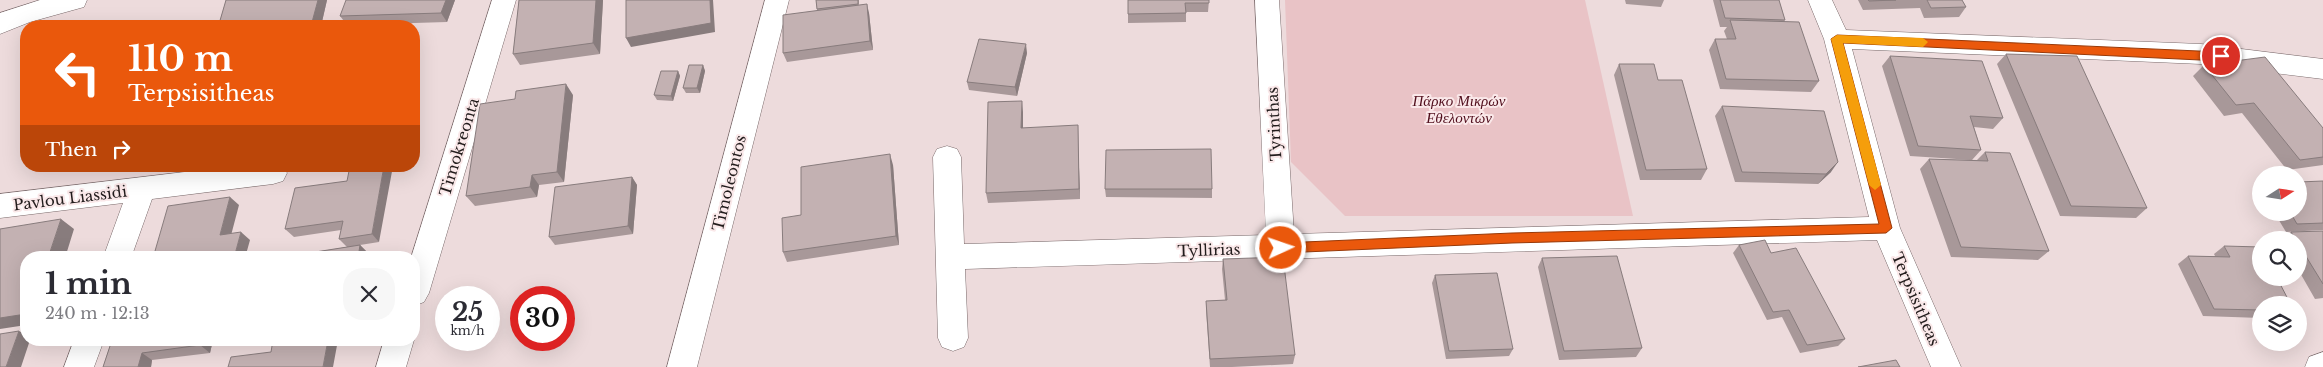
<!DOCTYPE html>
<html lang="en">
<head>
<meta charset="utf-8">
<style>
	:root { --surface:#fff; --page:#f7f7f7; --text:#2b2b33; --muted:#7c7c81 }
	body { margin:0; font-family:"Libre Baskerville",serif; background:var(--page); color:var(--text); height:100vh; display:flex; flex-direction:column; font-size:19px; white-space:nowrap }
	* { box-sizing:border-box; margin:0 }
	p { font-size:16px; color:var(--muted) }
	.icon { flex:none; width:28px; height:28px; fill:none; stroke:currentColor; stroke-width:2; stroke-linecap:round; stroke-linejoin:round }
	.map { position:relative; flex:1; overflow:hidden }
	.drawer { position:absolute; left:20px; top:251px; width:400px; height:95px; display:flex; flex-direction:column; background:var(--surface); border-radius:20px; box-shadow:0 5px 20px #0002 }
	.drawer>* { flex:none }
	.guide { position:absolute; left:20px; top:20px; width:400px; height:152px; border-radius:20px; box-shadow:0 5px 20px #0002; background:#ea580c; color:#fff; overflow:hidden }
	.needle { width:32px; rotate:78deg }
	.tools { position:absolute; left:2252px; top:166px; display:grid; gap:10px }
	.tools a { display:grid; place-items:center; width:55px; height:55px; border-radius:50%; background:var(--surface); box-shadow:0 5px 20px #0002; font-size:25px }
	.speed { position:absolute; left:435px; top:286px; display:flex; gap:10px; font-size:25px; font-weight:700; text-align:center }
	.speed>* { display:grid; place-content:center; width:65px; height:65px; border-radius:50%; background:var(--surface); box-shadow:0 5px 20px #0002; line-height:1 }
	.speed small { font-size:12px; font-weight:400 }
	.speed .limit { border:8px solid #d22; background:#fff; color:#111 }
	.pin { position:absolute; display:grid; place-items:center; width:42px; height:42px; color:#fff; margin:-21px; border:2px solid #fff; border-radius:50%; box-shadow:0 1px 5px #0007 }
	.me { position:absolute; width:55px; margin:-28px; rotate:87deg; stroke-linejoin:round; filter:drop-shadow(0 0 4px #0008) }
	.turn { display:flex; align-items:center; gap:18px; height:105px; padding:0 25px; font-size:22px }
	.turn .icon { width:65px; height:65px; stroke-width:2.5 }
	.turn b { display:block; font-size:35px; line-height:42px }
	.then { display:flex; align-items:center; height:48px; padding:0 25px; background:#0003; gap:10px; font-size:19px }
	.round { display:grid; place-items:center; flex:none; width:52px; height:52px; border-radius:20px; background:var(--page) }
	.headline { display:flex; align-items:center; justify-content:space-between; height:85px; padding:0 25px }
	h1 { font-size:30px; font-weight:700; line-height:38px }
	.map>svg:first-child { display:block }
	.green { fill:#e9c3c6 }
	.lines { fill:none; stroke-linecap:round; stroke-linejoin:round }
	.minor-casing { stroke:#79696a; stroke-width:1 }
	.minor { fill:#fff; fill-rule:evenodd }
	.wall { fill:#a89899 }
	.shaded-wall { fill:#887c7d }
	.building { fill:#c3b1b2; stroke:#887c7d }
	.route { fill:#ea580c; stroke:#983908 }
	.slow { fill:#f59e0b }
	.labels { text-anchor:middle; dominant-baseline:central; stroke-width:4; stroke-linejoin:round; paint-order:stroke }
	.park-label { font-size:15px; font-style:italic; fill:#500e1c; stroke:#fae8e9 }
	.street-label { font-size:15px; fill:#221c1c; stroke:#fae8e9 }
</style>
</head>
<body>
<div class="map">
<svg width="2323" height="367" viewBox="0 0 2323 367">
	<rect width="100%" height="100%" fill="#eddbdc"/>
	<path class="green" d="M1285 0H1585L1633 216H1345L1291 162Z"/>
	<g class="lines">
		<defs>
			<path id="minor" d="M40 0H87L84 7 30 22 0 34V13Z
				M492 0H516L429 293 424 302 414 306V258H411Z
				M765 0H789L697 367H667Z
				M1255 0H1279L1294 234 1869 217 1824 39 1808 0H1832L1846 30 2201 44 2323 59V79L2201 64 1852 49 1900 228 1961 367H1931L1877 240 965 269 968 338 964 347 953 351 942 347 938 338 933 157 937 149 947 146 957 149 961 157 964 244 1266 235Z
				M235 166H283L287 173 283 181 273 184 152 199 131 258H103L123 203 0 218V194Z
				M74 340H104L94 367H64Z
				M384 340H414L406 367H376Z
				M2323 352V367H2305L2309 357Z"/>
		</defs>
		<use href="#minor" class="minor-casing"/>
		<use href="#minor" class="minor"/>
	</g>
	<path class="wall" d="M226 0H327L321 26H220L219 24Z
		M455 0 447 22 347 25 340 16Z
		M519 0H603L600 54 520 65 513 54Z
		M816 0H859V5L869 13 873 50 787 62 783 53 817 10Z
		M1128 0H1209L1208 12H1186V22L1128 23Z
		M1625 0H1664L1661 7 1626 4Z
		M1706 0H1779L1785 20 1784 21 1819 81 1811 92 1720 89 1709 50 1715 39H1727L1724 31 1727 27H1720L1713 0Z
		M1858 0H1962L1966 7 1959 17 1924 18 1920 8 1863 10Z
		M1027 53 1017 96 969 90 967 82Z
		M2006 54 2147 208 2136 218 2060 216 1997 64Z
		M1890 56 2003 118 1993 129 1974 127 1981 150 1972 160 1910 156 1882 66Z
		M1619 64 1658 80 1707 169 1701 180H1640L1614 75Z
		M703 65 705 71 700 93H686L683 88Z
		M2204 65 2323 128V165L2287 170 2242 113 2224 116 2193 76Z
		M678 71 680 76 673 101 657 100 654 95Z
		M573 95 564 182 539 185 537 197 475 206 466 196Z
		M1722 106 1831 172 1818 184 1735 182 1715 116Z
		M1023 112V128L1078 136 1080 199 988 203 986 193Z
		M1985 152 2049 251 2038 260 1951 257 1920 169 1929 159 1977 160Z
		M893 165 899 245 787 262 783 252 801 215Z
		M632 177 637 185 633 234 555 245 549 237Z
		M347 181 379 242 360 245 368 253 367 258H277L347 247 339 239 341 230 294 237 285 229Z
		M2323 181V230L2286 232 2274 212H2299Z
		M1105 189H1212V198L1106 197Z
		M2323 231V298L2315 299 2299 271V240H2280L2291 232Z
		M1739 245 1771 253 1845 339 1838 346 1800 353 1782 317 1767 320 1733 253Z
		M2224 246 2261 305V318L2203 316 2178 264 2188 256H2215L2214 254Z
		M1542 258 1642 348 1636 357 1559 360 1538 267Z
		M1223 259 1295 355 1293 364 1232 367H1210L1206 310V301L1225 300 1222 269Z
		M1435 275 1513 349 1509 356 1446 359 1432 283Z
		M112 340H213L210 353 152 360 151 367H103Z"/>
	<path class="shaded-wall" d="M318 0H327L321 26H311Z
		M446 0H455L447 22 441 13Z
		M596 0H603L600 54 593 43Z
		M710 0H713L715 32 631 47 626 38Z
		M867 4 869 13 873 50 870 41Z
		M1026 44 1027 53 1017 96 1015 87Z
		M703 65 705 71 700 93 697 88Z
		M678 71 680 76 673 101 671 96Z
		M566 84 573 95 564 182 557 172Z
		M1022 101 1023 112V138L1021 128Z
		M1078 125V136L1080 199 1079 189Z
		M890 154 893 165 899 245 896 236Z
		M1838 162 1831 172 1818 184 1826 174Z
		M384 166H393L379 242 372 234Z
		M532 175 539 185 537 197 530 187Z
		M632 177 637 185 633 234 628 226Z
		M230 197 239 205 229 243 220 235Z
		M61 219 74 229 65 258H48Z
		M241 232 250 240 245 258H234Z
		M360 245 368 253 367 258H358Z
		M26 314V325L0 329V316Z
		M19 331 26 335V340H30L21 367H6Z
		M201 340H213L210 353 200 345Z
		M328 340H338L333 367H323Z
		M142 353 152 360 151 367H138Z"/>
	<path class="building" d="M226 0H318L311 26H244L246 21 219 24Z
		M346 0H446L441 13 340 16Z
		M519 0H596L593 43 513 54Z
		M626 0H710L711 23 626 38Z
		M816 0H858V4L817 9Z
		M1128 0H1209V3H1185L1186 13 1128 14Z
		M1720 0H1779L1785 20 1725 18Z
		M1868 0H1896L1869 1Z
		M1927 0H1962L1966 7 1931 8Z
		M867 4 870 41 783 53V15Z
		M1730 20 1799 22 1819 81 1726 79 1715 39H1736Z
		M979 39 1026 44 1015 87 967 82Z
		M2006 54 2077 56 2147 208 2071 206Z
		M1890 56 1982 61 2003 118 1970 116 1981 150 1918 146Z
		M2265 57 2323 128V157L2300 160 2254 103 2236 105 2204 65Z
		M1619 64H1654L1658 80H1682L1707 169 1646 170Z
		M689 65H703L697 88H683Z
		M661 71H678L671 96 654 95Z
		M566 84 557 172 532 175 530 187 466 196 480 104 515 99 516 91Z
		M1022 101 1021 128 1078 125 1079 189 986 193 988 102Z
		M1722 106 1824 111 1838 162 1826 174 1742 172Z
		M1211 149 1212 189H1105L1106 150Z
		M1985 152 2010 153 2049 251 1961 247 1929 159 1988 161Z
		M890 154 896 236 783 252 782 218 801 215V167Z
		M350 166H384L372 234 339 239 343 221 285 229 295 188 347 181Z
		M632 177 628 226 549 237 555 187Z
		M2323 181V223L2297 224 2290 212H2299V182Z
		M230 197 220 235 241 232 234 258H153L168 206Z
		M61 219 48 258H26V314L0 318V229Z
		M2323 231V284L2299 245V240H2296L2291 232Z
		M1765 240 1771 253 1796 248 1845 339 1807 345 1789 310 1773 312 1739 245Z
		M360 245 358 258H277Z
		M2224 246 2261 247V278H2277L2291 305H2261V310L2214 309 2188 256 2230 257Z
		M1617 256 1642 348 1564 351 1542 258Z
		M1283 257 1295 355 1210 359 1206 301 1227 300 1223 259Z
		M1497 273 1513 349 1449 351 1435 275Z
		M19 331 6 367H0V334Z
		M112 340H201L200 345 142 353 138 367H103Z
		M273 340H328L323 367H228L231 357 271 352Z
		M1896 360 1900 367H1858Z"/>
	<path class="route" d="M1837 35 2221 52 2226 56 2221 61 1843 43 1892 228 1886 233 1512 243 1281 253 1275 248 1281 243 1512 233 1879 224 1831 39Z"/>
	<path class="slow" d="M1837 35 1923 38 1928 42 1923 47 1843 43 1881 185 1875 190 1869 185 1831 39Z"/>
	<g class="labels">
		<g class="park-label">
			<text x="1459" y="100">Πάρκο Μικρών<tspan x="1459" dy="17">Εθελοντών</tspan></text>
		</g>
		<g class="street-label">
			<text transform="translate(1274 124) rotate(-93)">Tyrinthas</text>
			<text transform="translate(459 147) rotate(-73)">Timokreonta</text>
			<text transform="translate(729 183) rotate(-76)">Timoleontos</text>
			<text transform="translate(70 198) rotate(-7)">Pavlou Liassidi</text>
			<text transform="translate(1209 250) rotate(-2)">Tyllirias</text>
			<text transform="translate(1916 299) rotate(67)">Terpsisitheas</text>
		</g>
	</g>
</svg>
<div class="tools">
<a><svg class="needle" viewBox="-14 -14 28 28"><path d="M0-13l5 13h-10z" fill="#e53935"/><path d="M0 13l5-13h-10z" fill="#7c7c81"/></svg></a>
<a><svg class="icon" aria-label="search" viewBox="0 0 24 24"><circle cx="10" cy="10" r="6"/><path d="M15 15l6 6"/></svg></a>
<a><svg class="icon" aria-label="layers" viewBox="0 0 24 24"><path d="M12 4l9 5-9 5-9-5zM3 14l9 5 9-5"/></svg></a>
</div>
<div class="speed"><div>25<small>km/h</small></div><div class="limit">30</div></div>
<div class="pin" style="left:2221px;top:56px;background:#d93025"><svg class="icon" aria-label="arrive" viewBox="0 0 24 24"><path d="M6 21V4h12l-3 4 3 4H6"/></svg></div>
<svg class="me" style="left:1281px;top:248px" viewBox="-20 -20 40 40"><circle r="17" fill="#ea580c" stroke="#fff" stroke-width="3"/><path d="M0-11L8 9 0 5-8 9z" fill="#fff"/></svg>
<div class="guide">
<div class="turn"><svg class="icon" aria-label="left" viewBox="0 0 24 24"><path d="M17 20v-9H6M10 6l-5 5 5 5"/></svg><div><b>110 m</b>Terpsisitheas</div></div>
<div class="then">Then<svg class="icon" aria-label="right" viewBox="0 0 24 24"><path d="M7 20v-9h11M14 6l5 5-5 5"/></svg></div>
</div>
<section class="drawer">
<div class="headline"><div><h1>1 min</h1><p>240 m · 12:13</p></div><a class="round"><svg class="icon" aria-label="close" viewBox="0 0 24 24"><path d="M6 6l12 12M18 6L6 18"/></svg></a></div>
</section>
</div>
</body>
</html>
